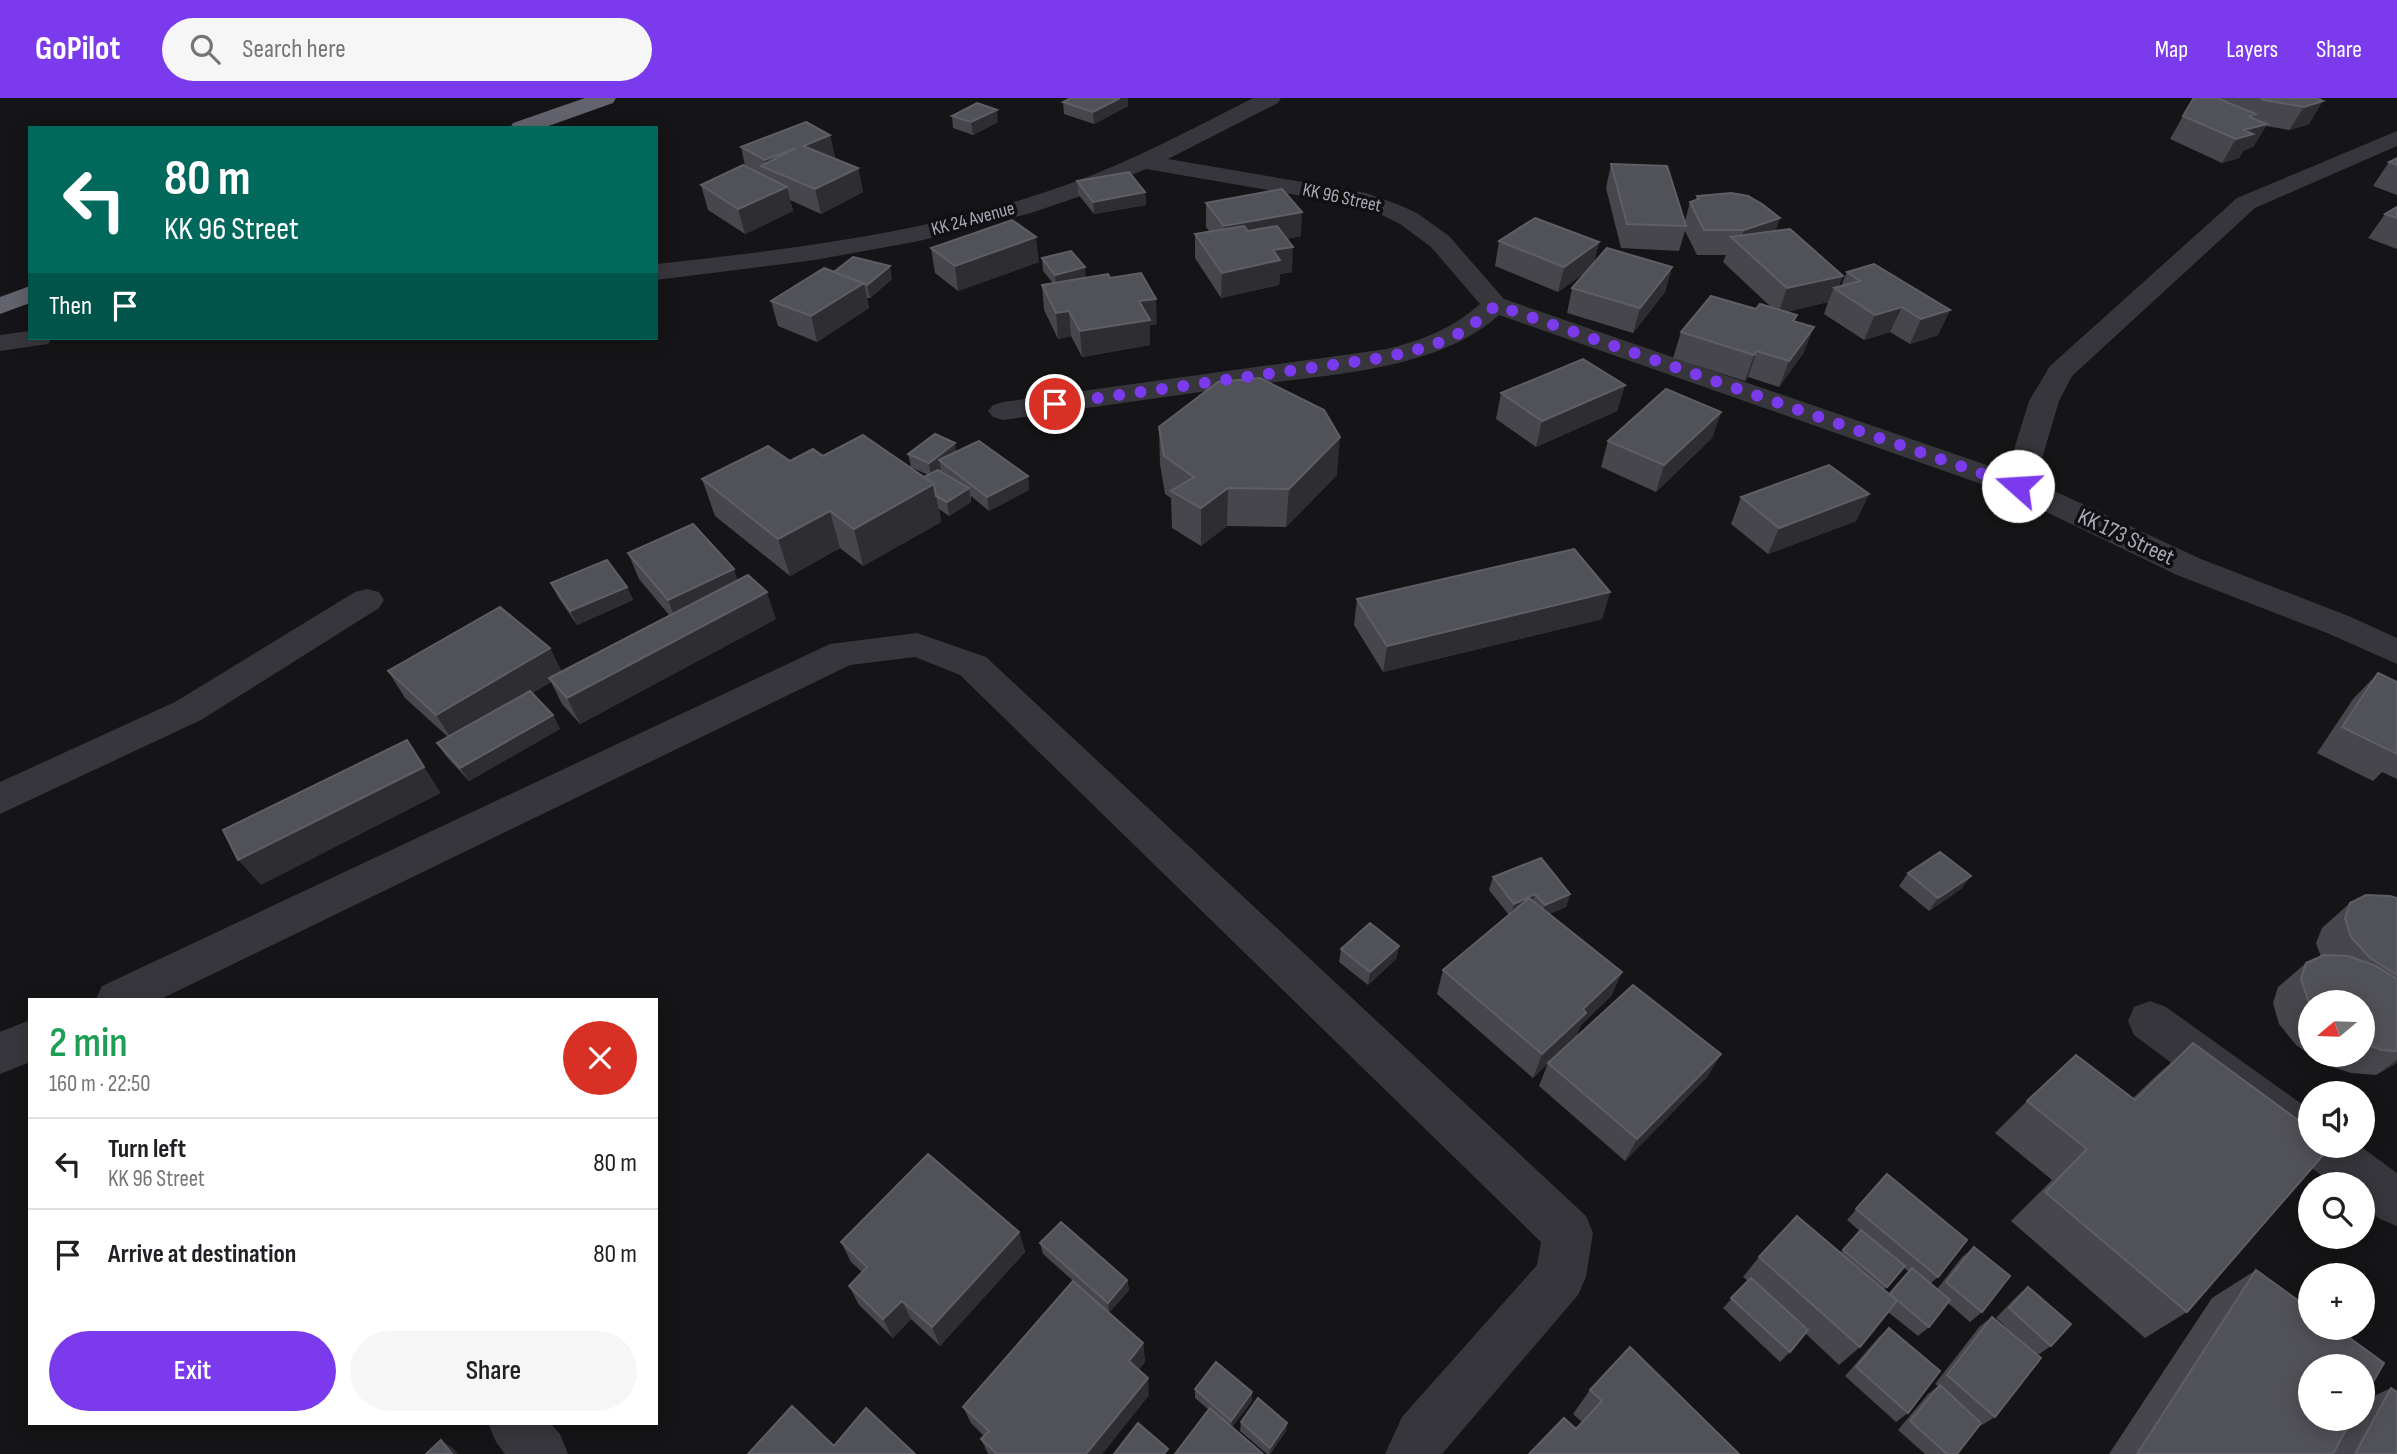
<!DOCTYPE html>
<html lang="en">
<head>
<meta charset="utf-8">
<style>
	:root { --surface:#fff; --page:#f6f6f6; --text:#202124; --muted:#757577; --line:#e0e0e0; --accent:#7c3aed }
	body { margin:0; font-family:"Sofia Sans Condensed",sans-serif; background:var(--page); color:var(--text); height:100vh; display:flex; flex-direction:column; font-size:26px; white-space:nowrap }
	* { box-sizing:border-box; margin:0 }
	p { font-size:23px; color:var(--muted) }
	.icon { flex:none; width:38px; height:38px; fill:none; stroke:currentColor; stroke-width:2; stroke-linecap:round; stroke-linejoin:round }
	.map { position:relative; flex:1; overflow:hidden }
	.panel { position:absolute; left:28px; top:900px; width:630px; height:427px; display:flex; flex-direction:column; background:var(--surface); border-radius:0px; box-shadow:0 4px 18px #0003 }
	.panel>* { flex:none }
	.top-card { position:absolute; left:28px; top:28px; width:630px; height:214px; border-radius:0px; box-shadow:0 4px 18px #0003; background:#00695c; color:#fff; overflow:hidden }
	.needle { width:46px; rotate:251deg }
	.fabs { position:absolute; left:2298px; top:892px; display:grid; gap:14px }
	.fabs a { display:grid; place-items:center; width:77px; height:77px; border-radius:50%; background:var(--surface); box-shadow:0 4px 18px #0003; font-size:35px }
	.pin { position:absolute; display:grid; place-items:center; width:60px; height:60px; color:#fff; margin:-30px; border:4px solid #fff; border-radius:50%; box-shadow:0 2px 7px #0007 }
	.me { position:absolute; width:77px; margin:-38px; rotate:289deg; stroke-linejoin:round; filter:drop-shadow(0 0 5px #0008) }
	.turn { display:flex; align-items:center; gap:24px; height:147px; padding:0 21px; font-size:32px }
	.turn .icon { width:91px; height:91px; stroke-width:2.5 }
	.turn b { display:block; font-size:49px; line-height:60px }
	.then { display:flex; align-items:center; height:66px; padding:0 21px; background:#0003; gap:14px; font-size:26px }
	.round { display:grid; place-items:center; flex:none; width:74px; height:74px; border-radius:37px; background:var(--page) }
	.overview { display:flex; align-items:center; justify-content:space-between; height:119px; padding:0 21px }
	h1 { font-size:42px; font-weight:600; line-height:52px; color:#1e9e55 }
	.action { display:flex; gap:14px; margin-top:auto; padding:14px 21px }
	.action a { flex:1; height:80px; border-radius:42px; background:var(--accent); color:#fff; font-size:28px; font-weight:600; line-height:80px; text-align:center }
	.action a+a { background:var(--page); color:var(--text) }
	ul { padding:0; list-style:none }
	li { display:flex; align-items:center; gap:21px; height:91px; padding:0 21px; border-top:2px solid var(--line) }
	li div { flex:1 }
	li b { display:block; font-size:26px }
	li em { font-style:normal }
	header { display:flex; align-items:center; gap:42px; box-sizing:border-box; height:98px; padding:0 35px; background:var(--accent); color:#fff }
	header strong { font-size:33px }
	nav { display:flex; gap:38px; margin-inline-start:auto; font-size:24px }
	.search { width:490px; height:63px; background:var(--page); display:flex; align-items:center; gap:18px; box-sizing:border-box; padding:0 24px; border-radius:38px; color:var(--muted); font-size:26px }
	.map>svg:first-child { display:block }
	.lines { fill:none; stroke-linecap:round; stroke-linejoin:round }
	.minor { fill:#36363c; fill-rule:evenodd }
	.highway { fill:#62636d; fill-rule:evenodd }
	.wall { fill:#46464c; fill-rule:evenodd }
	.shaded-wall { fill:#2e2e32 }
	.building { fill:#515158; stroke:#5e5f66; stroke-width:2 }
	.route { stroke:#7c3aed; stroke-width:12; stroke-dasharray:0 21.6 }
	.labels { text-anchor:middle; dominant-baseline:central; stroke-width:7; stroke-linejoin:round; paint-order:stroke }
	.far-street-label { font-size:19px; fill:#a7a9b7; stroke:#101012 }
	.street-label { font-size:23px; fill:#a7a9b7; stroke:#101012 }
</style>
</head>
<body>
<header>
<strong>GoPilot</strong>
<div class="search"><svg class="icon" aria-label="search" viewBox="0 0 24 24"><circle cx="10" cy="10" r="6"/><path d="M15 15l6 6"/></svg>Search here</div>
<nav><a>Map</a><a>Layers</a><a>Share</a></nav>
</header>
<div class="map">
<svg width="2397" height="1356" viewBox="0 0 2397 1356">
	<rect width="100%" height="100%" fill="#151517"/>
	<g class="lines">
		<path class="minor" d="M1253 0H1281L1278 5 1168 61 1366 95 1397 106 1417 115 1449 138 1504 201 2007 374 2029 303 2050 268 2237 100 2397 33V48L2255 110 2072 278 2059 303 2035 384 2201 461 2351 519 2397 540V566L2327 535 2177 477 2007 395 1499 217C1435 275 1318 277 1236 289 1158 300 1081 311 1003 322L993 319 988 313 993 307 1003 304 1387 251C1423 242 1453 230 1480 206L1431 149 1400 126 1380 116 1360 108 1146 71 1081 98 1031 115 919 143 815 162 656 182V166C795 151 935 134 1066 87 1131 64 1192 31 1253 0Z
			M30 233V240H52L48 246 0 253V237Z
			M367 491 379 494 384 502 379 510 201 622 0 716V684L175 604 355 494Z
			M917 535 986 559 1586 1118 1593 1135 1586 1179 1578 1197 1442 1356H1385L1402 1319 1537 1167 1541 1144 960 577 915 559 850 567 161 901H96L102 888 830 546Z
			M2150 903 2166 909 2310 1012V1048H2360L2397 1075V1128L2380 1121 2362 1108V1087H2334L2304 1064 2302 1059 2293 1056 2134 937 2128 923 2134 909Z
			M30 922V964L0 976V934Z
			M488 1325H550L560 1336 568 1356H505L496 1344Z"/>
		<path class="highway" d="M585 0H616L613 5 543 30H510L513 25Z
			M30 188V205L0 216V199Z"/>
	</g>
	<path class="wall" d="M1071 0H1128V8L1094 26 1064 16 1063 4Z
		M2197 0H2322L2309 26 2289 32 2266 28 2253 49 2244 52 2239 60 2222 65 2170 41 2183 18Z
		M952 18 998 24 973 37 953 30Z
		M830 37 835 60 858 70 863 94 821 116 790 102 793 113 745 136 708 112 701 87 745 68 741 49Z
		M2397 60V97L2373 88 2389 64Z
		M1611 66 1685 123 1690 104 1696 102 1697 98 1776 133 1843 178 1838 189 1841 188 1847 174 1950 212 1938 237 1910 246 1890 234 1864 242 1824 216 1828 204 1786 214 1797 217 1795 223 1804 254 1779 289 1748 279 1745 283 1673 260 1681 234 1756 211 1771 209 1723 164 1726 157H1697L1685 133 1679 153 1621 150 1606 90Z
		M1077 83 1145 94 1146 107 1094 116 1078 96Z
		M1206 105 1301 138 1287 141 1292 174 1280 176 1279 187 1221 200 1195 160V136L1209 133 1206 129Z
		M2397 109V151L2368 140 2385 116Z
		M1499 143 1599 144 1594 165 1672 169 1665 194 1633 235 1567 215 1572 190 1586 174 1558 194 1495 168Z
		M931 150 1039 164 958 193 935 175Z
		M1042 160 1086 180H1110L1157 226 1150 227V247L1082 259 1071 238 1058 241 1044 212 1042 187 1053 185 1043 173Z
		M834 174 892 181 870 200H867L869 210 817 244 778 228 771 203Z
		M1625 287 1617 313 1536 349 1496 321 1501 295Z
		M1721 314 1712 340 1656 394 1601 369 1608 343Z
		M1159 329 1337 377 1286 429 1227 428 1201 448 1172 430 1171 400 1165 396 1160 366Z
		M955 345 956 354 1028 378 1029 392 989 413 971 398V404L949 418 939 411 941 424 863 468 840 450 790 478 715 418 702 381 823 358 924 379 928 377 911 369 908 356Z
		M1869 396 1856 423 1768 456 1731 426 1741 399Z
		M628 455 738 482 776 521 580 626 562 606 551 584 532 595 553 617 560 631 469 683 446 658 437 645 448 639 405 600 388 573 550 550 561 573 669 517 639 481Z
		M551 485 627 489 633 502 577 527 558 499Z
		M1610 494 1602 521 1383 574 1354 527 1357 501Z
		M2378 575 2397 584V681L2382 674 2373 683 2317 655 2353 601Z
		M1908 775 1971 778 1961 791 1929 813 1899 788Z
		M1493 779 1570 796 1566 809 1549 816 1622 874 1611 898 1581 927 1576 938 1533 980 1437 896 1443 872 1509 817 1489 792Z
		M2397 800V965L2376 977 2351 975 2323 966 2310 957H2362V905H2310V957L2296 947 2279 926 2273 905 2278 889 2306 865 2321 859 2316 845 2322 830 2350 805Z
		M1399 848 1396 861 1368 887 1339 864 1341 851Z
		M2193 945 2187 1214 2145 1240 2011 1123 2052 1082 1995 1035 2027 1003 2133 1000 2156 978Z
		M1721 956 1707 979 1625 1063 1539 988 1548 965Z
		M1887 1076 1938 1179 1931 1185 1937 1191 1962 1159 1974 1149 1982 1214 1970 1224 1948 1205 1929 1229 1918 1238 1888 1214 1860 1249 1839 1267 1805 1235 1790 1254 1780 1264 1723 1210 1748 1183 1743 1179 1759 1159 1840 1155 1860 1133 1847 1122ZM1904 1170 1908 1173 1888 1196 1884 1192Z
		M1019 1134 1025 1154 940 1248 911 1221 893 1240 859 1207 849 1188 862 1174 851 1164 841 1144Z
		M1040 1145 1127 1182 1129 1192 1109 1215 1043 1156Z
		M2256 1172 2310 1211V1230H2336L2384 1265 2363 1303 2391 1290 2397 1294V1356H2109L2212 1200ZM2310 1269H2362V1321H2310Z
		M2028 1189 2051 1248 2038 1257 1995 1319 1982 1327 1981 1326 1957 1356H1925L1898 1332 1928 1296 1938 1288 1935 1286 1980 1228 1992 1219 2030 1251 1996 1220 2016 1199Z
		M1889 1230 1908 1315 1896 1324 1845 1278 1879 1239Z
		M1143 1245 1145 1264 1139 1271 1149 1297 1102 1356H988L981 1341 984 1338 971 1325 963 1309Z
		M1195 1291 1252 1303 1232 1329 1209 1312 1195 1300Z
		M1590 1292 1739 1356H1529L1576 1331 1582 1324 1573 1316Z
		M1241 1324 1287 1325 1286 1333 1270 1356H1267L1240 1333Z"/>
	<path class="shaded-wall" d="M1120 0H1128V8L1094 26 1093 14Z
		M2305 0H2322L2319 4 2323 3 2309 26 2289 32 2304 9Z
		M997 12 998 24 973 37 971 24Z
		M2256 16 2247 31 2267 26 2253 49 2244 52 2239 60 2222 65 2249 19Z
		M830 37 835 60 803 48Z
		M796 50 767 71 765 62Z
		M858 70 863 94 821 116 815 91Z
		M787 89 793 113 745 136 738 111Z
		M1145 94 1146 107 1094 116 1093 104Z
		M1302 114 1301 138 1223 153 1224 128Z
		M1780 120 1772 145 1739 146 1744 132Z
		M1036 139 1039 164 958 193 955 168Z
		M1599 144 1593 169 1558 194 1564 169Z
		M1293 149 1292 174 1280 176 1279 187 1221 200 1222 175 1273 152Z
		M890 168 892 181 870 200 867 187Z
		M1085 169 1086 182 1056 190 1055 177Z
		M1672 169 1665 194 1633 235 1640 210Z
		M1843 178 1837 193 1834 190 1828 204 1778 216 1787 190Z
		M864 185 869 210 817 244 811 218Z
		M1156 201 1157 226 1150 227V247L1082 259 1080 233 1139 203Z
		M1902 209 1890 234 1864 242 1875 217Z
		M1950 212 1938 237 1910 246 1921 221Z
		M1069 213 1071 238 1058 241 1056 215Z
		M1814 229 1804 254 1779 289 1789 263Z
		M1757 253 1748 279 1745 283 1754 257Z
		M1625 287 1617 313 1536 349 1542 323Z
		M1721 314 1712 340 1656 394 1664 367Z
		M1340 339 1337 377 1286 429 1289 391Z
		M955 345 957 359 939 362 941 371 931 378 929 365Z
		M1028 378 1029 392 989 413 987 399Z
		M934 386 941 424 863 468 854 431Z
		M969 390 971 404 949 418 947 404Z
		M1228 390 1227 428 1201 448V410Z
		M1869 396 1856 423 1768 456 1779 430Z
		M830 413 840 450 790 478 778 441Z
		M734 471 743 498 678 528 668 502Z
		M627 489 633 502 577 527 570 513Z
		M767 494 776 521 580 626 567 600Z
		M1610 494 1602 521 1383 574 1387 548Z
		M550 550 563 576 549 580 551 584 453 643 436 617Z
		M553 617 560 631 469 683 460 670Z
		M407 642 441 695 261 787 238 762Z
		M1971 778 1961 791 1929 813 1938 800Z
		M1535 796 1531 809 1510 818 1514 806Z
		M1570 796 1566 809 1540 820 1545 807Z
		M1399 848 1396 861 1368 887 1370 874Z
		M1622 874 1611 898 1581 927 1576 938 1533 980 1542 956 1583 911Z
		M1721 956 1707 979 1625 1063 1637 1041Z
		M2397 962V965L2393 967 2376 977Z
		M1019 1134 1025 1154 940 1248 932 1229Z
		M1127 1182 1129 1192 1109 1215 1108 1205Z
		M902 1203 911 1221 893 1240 883 1221Z
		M1143 1245 1145 1264 1131 1280 1129 1263Z
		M1148 1280 1149 1297 1102 1356H1086Z
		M1252 1294V1303L1231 1331V1323Z
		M1287 1325 1286 1333 1269 1356 1270 1350Z
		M441 1342 453 1350 458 1356H452Z"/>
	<path class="building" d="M1071 0H1120L1093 14 1063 4Z
		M2197 0H2217L2256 16 2249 19 2267 26 2244 32 2253 36 2236 41 2183 18 2193 1Z
		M2261 0H2315L2323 3 2304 9 2264 2Z
		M977 5 997 12 971 24 952 18Z
		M806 24 830 37 803 48 858 70 815 91 761 68 796 50 765 62 741 49Z
		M2397 60V67L2389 64Z
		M1611 66 1667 68 1686 128 1627 126Z
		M743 67 787 89 738 111 701 87Z
		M1129 74 1145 94 1093 104 1077 83Z
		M1282 91 1302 114 1224 128 1206 105Z
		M1731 95 1748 98 1762 106 1780 120 1744 132H1704L1690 104 1699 101 1697 98Z
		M2397 109V120L2385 116Z
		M1535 120 1599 144 1564 169 1499 143Z
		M1012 122 1036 139 955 168 931 150Z
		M1244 128 1248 133 1277 128 1293 149 1273 152 1280 162 1222 175 1195 136Z
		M1790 131 1843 178 1787 190 1731 139Z
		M1607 150 1672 169 1640 210 1572 190Z
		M1071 153 1085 169 1055 177 1042 160Z
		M853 159 890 168 867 187 834 174Z
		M1874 166 1950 212 1921 221 1902 209 1875 217 1834 190 1860 183 1847 174Z
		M824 170 864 185 811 218 771 203Z
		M1141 175 1156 201 1139 203 1150 222 1080 233 1069 213 1056 215 1042 187 1108 176 1110 180Z
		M1711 198 1756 211 1760 206 1797 217 1793 223 1814 229 1789 263 1757 253 1754 257 1681 234Z
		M1583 261 1625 287 1542 323 1501 295Z
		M1260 280 1324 312 1340 339 1289 391 1228 390 1201 410 1171 393 1194 379 1164 358 1159 329 1218 284Z
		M1666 291 1721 314 1664 367 1608 343Z
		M935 336 955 345 929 365 908 356Z
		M863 337 934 386 854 431 830 413 778 441 702 381 768 348 790 363 813 351 823 358Z
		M979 343 1028 378 987 399 939 362Z
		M1829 367 1869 396 1779 430 1741 399Z
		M938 372 969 390 947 404 936 398 934 386 924 379Z
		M693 426 734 471 668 502 628 455Z
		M1574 451 1610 494 1387 548 1357 501Z
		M607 462 627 489 570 513 551 485Z
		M748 477 767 494 567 600 549 580Z
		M500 509 550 550 436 617 388 573Z
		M2378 575 2397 584V656L2342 629Z
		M530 593 553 617 460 670 437 645Z
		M407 642 424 669 238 762 223 732Z
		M1940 754 1971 778 1938 800 1908 775Z
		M1541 760 1570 796 1545 807 1535 796 1514 806 1493 779Z
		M2366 797 2390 798 2397 800V877L2370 860 2351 839 2345 820 2350 805Z
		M1529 800 1622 874 1583 911 1586 915 1542 956 1443 872Z
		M1370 825 1399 848 1370 874 1341 851Z
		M2324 857 2348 858 2376 868 2397 881V953L2382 952 2362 945V905H2310L2308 902 2301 881 2306 865Z
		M1633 887 1721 956 1637 1041 1548 965Z
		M2193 945 2310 1031V1048H2331L2187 1214 2045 1094 2087 1051 2027 1003 2076 957 2135 1002Z
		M928 1056 1019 1134 932 1229 902 1203 883 1221 849 1188 867 1169 841 1144Z
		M1887 1076 1967 1142 1938 1179 1856 1111Z
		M1797 1118 1897 1203 1860 1249 1759 1159Z
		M1061 1124 1127 1182 1108 1205 1040 1145Z
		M1861 1132 1905 1168 1887 1189 1843 1152Z
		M1974 1149 2010 1178 1982 1214 1946 1184Z
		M1912 1170 1950 1202 1929 1229 1890 1196Z
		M2256 1172 2310 1211V1230H2336L2384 1265 2362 1303V1269H2310V1321H2352L2333 1356H2137Z
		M1751 1180 1808 1232 1790 1254 1731 1200Z
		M1073 1183 1143 1245 1129 1263 1148 1280 1086 1356H997L981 1341 989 1333 963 1309Z
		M2028 1189 2071 1226 2051 1248 2009 1210Z
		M1992 1219 2041 1260 1995 1319 1947 1277Z
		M1889 1230 1940 1273 1908 1315 1856 1269Z
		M1630 1249 1739 1356H1529L1564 1320 1576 1331 1602 1303 1590 1292Z
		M1216 1264 1252 1294 1231 1323 1195 1291Z
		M1940 1287 1981 1325 1957 1356H1947L1910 1323Z
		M2391 1290 2397 1294V1356H2355Z
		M1258 1300 1287 1325 1270 1350 1241 1324Z
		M792 1308 834 1348 866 1310 915 1356H748Z
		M1210 1310 1263 1356H1175Z
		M1138 1325 1168 1351 1164 1356H1114Z
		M441 1342 452 1356H426Z"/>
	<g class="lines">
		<path class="route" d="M1055 306 1388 259C1438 246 1457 243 1496 207L2018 388"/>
	</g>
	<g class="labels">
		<g class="far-street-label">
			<text transform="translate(1342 100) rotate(12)">KK 96 Street</text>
			<text transform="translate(973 121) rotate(-15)">KK 24 Avenue</text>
		</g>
		<g class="street-label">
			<text transform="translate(2126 439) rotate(25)">KK 173 Street</text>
		</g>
	</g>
</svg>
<div class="fabs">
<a><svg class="needle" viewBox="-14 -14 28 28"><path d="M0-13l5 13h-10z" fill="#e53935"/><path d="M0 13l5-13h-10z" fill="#757577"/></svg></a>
<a><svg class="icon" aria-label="sound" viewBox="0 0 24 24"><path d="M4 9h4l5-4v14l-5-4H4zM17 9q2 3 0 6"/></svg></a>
<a><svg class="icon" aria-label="search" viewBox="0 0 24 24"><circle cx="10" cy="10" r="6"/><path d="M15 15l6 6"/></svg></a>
<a>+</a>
<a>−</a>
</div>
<div class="pin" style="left:1055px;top:306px;background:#d93025"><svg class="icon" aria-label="arrive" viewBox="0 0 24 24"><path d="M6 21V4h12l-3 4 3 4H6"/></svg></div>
<svg class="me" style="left:2018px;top:388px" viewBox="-20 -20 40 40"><circle r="19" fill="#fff"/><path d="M0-13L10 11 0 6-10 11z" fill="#7c3aed"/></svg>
<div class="top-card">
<div class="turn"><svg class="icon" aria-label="left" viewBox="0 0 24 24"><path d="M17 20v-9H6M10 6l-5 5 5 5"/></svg><div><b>80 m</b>KK 96 Street</div></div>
<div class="then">Then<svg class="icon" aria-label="arrive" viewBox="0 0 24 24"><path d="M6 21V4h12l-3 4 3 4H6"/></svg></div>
</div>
<section class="panel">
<div class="overview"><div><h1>2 min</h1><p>160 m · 22:50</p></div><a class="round" style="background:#d93025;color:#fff"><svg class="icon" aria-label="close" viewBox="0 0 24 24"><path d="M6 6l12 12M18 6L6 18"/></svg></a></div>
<ul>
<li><svg class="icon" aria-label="left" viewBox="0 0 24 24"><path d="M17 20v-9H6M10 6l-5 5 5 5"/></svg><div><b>Turn left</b><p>KK 96 Street</p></div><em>80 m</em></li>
<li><svg class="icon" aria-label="arrive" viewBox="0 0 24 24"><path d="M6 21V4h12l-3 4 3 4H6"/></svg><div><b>Arrive at destination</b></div><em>80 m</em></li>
</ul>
<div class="action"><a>Exit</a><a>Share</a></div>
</section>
</div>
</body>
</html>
